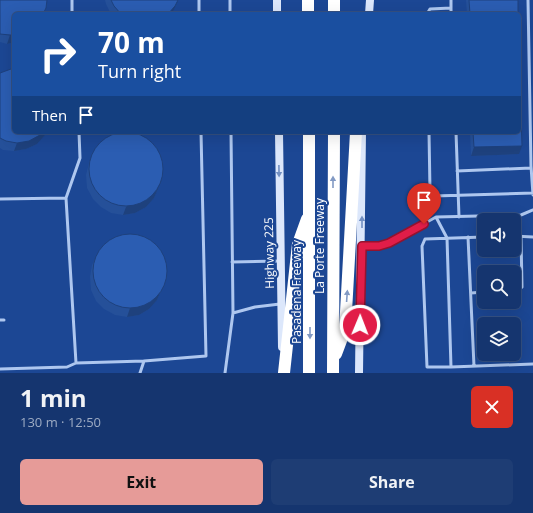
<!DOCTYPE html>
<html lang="en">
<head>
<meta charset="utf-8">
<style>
	:root { --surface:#15356f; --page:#1e3d74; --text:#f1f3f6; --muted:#9dabc3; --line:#345082; --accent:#e69b98 }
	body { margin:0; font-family:"Open Sans",sans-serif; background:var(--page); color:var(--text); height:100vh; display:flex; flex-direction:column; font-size:15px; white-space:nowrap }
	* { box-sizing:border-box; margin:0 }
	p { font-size:13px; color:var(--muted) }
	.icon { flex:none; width:22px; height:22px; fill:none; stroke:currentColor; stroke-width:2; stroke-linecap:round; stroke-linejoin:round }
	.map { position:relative; height:373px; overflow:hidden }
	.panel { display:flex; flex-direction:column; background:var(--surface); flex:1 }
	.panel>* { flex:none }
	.hud { position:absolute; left:12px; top:12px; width:509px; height:122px; border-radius:6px; box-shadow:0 4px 16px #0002,0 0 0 1px var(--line); background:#1a4fa0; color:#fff; overflow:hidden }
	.buttons { position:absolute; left:477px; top:213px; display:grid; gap:8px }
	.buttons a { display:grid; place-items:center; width:44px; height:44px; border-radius:6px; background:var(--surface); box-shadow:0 4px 16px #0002,0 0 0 1px var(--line); font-size:20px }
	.pin { position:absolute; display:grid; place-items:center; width:34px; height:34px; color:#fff; margin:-41px -17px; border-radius:50% 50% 50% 0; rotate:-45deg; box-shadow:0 0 4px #0007 }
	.pin .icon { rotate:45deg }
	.me { position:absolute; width:44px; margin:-22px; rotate:1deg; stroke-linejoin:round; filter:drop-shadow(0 0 3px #0008) }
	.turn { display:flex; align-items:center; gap:14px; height:84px; padding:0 20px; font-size:18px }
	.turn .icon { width:52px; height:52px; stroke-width:2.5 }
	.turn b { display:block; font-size:28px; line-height:34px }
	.then { display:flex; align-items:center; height:38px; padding:0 20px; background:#0003; gap:8px; font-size:15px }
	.round { display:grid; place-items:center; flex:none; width:42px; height:42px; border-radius:6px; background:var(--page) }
	.headline { display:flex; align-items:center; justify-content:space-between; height:68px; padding:0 20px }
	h1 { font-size:24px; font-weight:700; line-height:30px }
	.button { display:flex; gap:8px; margin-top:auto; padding:8px 20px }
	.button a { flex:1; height:46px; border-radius:6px; background:var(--accent); color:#111; font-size:16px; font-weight:700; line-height:46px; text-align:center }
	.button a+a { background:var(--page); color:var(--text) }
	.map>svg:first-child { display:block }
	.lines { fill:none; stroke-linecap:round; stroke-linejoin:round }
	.service { stroke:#aec7ef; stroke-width:3 }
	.secondary { stroke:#dce7fb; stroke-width:8 }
	.motorway { stroke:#fff; stroke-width:12 }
	.wall { fill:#255099 }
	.shaded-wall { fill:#1e417d }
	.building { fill:#2b5db2; stroke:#1e417d }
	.oneway { fill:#728fc2 }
	.oneway2 { fill:#829ac4 }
	.route-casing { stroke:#92132f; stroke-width:10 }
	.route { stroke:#e11d48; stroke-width:7 }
	.labels { text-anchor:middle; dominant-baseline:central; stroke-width:4; stroke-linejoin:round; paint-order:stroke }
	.street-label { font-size:12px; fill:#fff; stroke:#1c4794 }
</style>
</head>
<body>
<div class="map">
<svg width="533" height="373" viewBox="0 0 533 373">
	<rect width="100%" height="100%" fill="#1c4794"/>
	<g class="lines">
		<path class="service" d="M72 0V14
			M199 0V14
			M230 0V14
			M451 0V14
			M528 0 531 166 533 195
			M427 14 430 9 451 8
			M79 132 80 158 66 198 76 363 144 361 206 356 201 132
			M231 132 233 313
			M429 132 430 191 434 196 533 193
			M456 132 459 217
			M457 171 531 168
			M0 199 66 198
			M436 217 447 238 451 367H427L422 246 425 239 484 237
			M514 236 533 237
			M468 237 474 366
			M362 246H379L389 243 436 217 521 215 533 210
			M232 262 281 261
			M514 291H517L522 287 521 237
			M471 293 484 292
			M0 320H4
			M451 367 533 364
			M0 369 67 367 76 363
			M140 373 144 361
			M225 373 233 313 255 307 280 304"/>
		<path class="secondary" d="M277 0V14
			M369 14 370 0
			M279 132 282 347
			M359 373 362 132"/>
		<path class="motorway" d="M308 0V14
			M334 14V0
			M309 132V373
			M336 354 345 330 356 132
			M284 373 298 244 307 219
			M333 373 334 132"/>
	</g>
	<path class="wall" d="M0 0 46 8 44 14H14V42L7 44 0 42Z
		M105 0H178L172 14H111L106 4Z
		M466 0H518V14H467Z
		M0 73 14 132H46L45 135 37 144 26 149 14 151 3 150 0 148Z
		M470 132H519V154L471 156Z
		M92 155 162 179 154 198 146 207 135 213 123 215 111 213 101 207 93 199 87 188 86 175 89 163Z
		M96 257 165 281 157 300 149 309 139 315 127 317 115 315 104 309 96 301 91 290 90 277 92 265Z"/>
	<path class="shaded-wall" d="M178 0 172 14H168Z
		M10 35H14V42L7 44Z
		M43 132H46L45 135 37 144 26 149 14 151 17 143Z
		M522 146 519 154 471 156 474 147Z
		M162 179 154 198 146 207 135 213 123 215 126 207Z
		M165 281 157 300 149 309 139 315 127 317 130 308Z"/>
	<path class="building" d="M0 0H47L46 8 43 14H14V35H10L0 34Z
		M111 0H178L175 6 168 14H121L114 6Z
		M469 0H518V14H470Z
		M519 50 522 146 474 147 473 132H519Z
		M11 69H14V132H43L40 135 29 141 17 143 6 141 0 138V73Z
		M89 169a37 37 0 1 1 74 0a37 37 0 1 1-74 0Z
		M93 271a37 37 0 1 1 74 0a37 37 0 1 1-74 0Z"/>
	<defs><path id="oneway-solid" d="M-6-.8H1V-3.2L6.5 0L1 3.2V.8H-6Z"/></defs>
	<g class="oneway">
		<use href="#oneway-solid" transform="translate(279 171) rotate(89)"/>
		<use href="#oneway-solid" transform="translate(362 222) rotate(-90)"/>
	</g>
	<g class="oneway2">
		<use href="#oneway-solid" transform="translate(333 182) rotate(-90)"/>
		<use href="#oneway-solid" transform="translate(347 296) rotate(-86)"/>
		<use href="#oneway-solid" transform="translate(310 333) rotate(90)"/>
	</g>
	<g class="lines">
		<defs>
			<path id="route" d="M360 325 362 246H379L389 243 424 224"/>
		</defs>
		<use href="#route" class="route-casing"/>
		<use href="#route" class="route"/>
	</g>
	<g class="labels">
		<g class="street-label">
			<text transform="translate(319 246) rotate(-90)">La Porte Freeway</text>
			<text transform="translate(269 253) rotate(-91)">Highway 225</text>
			<text transform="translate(296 292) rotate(-90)">Pasadena Freeway</text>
		</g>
	</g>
</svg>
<div class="buttons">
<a><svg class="icon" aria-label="sound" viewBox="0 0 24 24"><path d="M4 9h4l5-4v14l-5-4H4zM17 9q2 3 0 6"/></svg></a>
<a><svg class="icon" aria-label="search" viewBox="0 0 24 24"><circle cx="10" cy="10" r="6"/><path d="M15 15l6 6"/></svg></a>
<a><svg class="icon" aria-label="layers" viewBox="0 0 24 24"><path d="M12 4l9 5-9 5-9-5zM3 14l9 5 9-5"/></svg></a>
</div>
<div class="pin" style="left:424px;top:224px;background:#d93025"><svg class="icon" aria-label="arrive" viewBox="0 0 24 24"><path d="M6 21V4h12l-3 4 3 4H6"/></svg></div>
<svg class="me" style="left:360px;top:325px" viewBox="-20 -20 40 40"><circle r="17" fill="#e11d48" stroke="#fff" stroke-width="3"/><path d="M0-11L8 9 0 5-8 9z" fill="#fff"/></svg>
<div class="hud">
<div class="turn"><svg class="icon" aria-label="right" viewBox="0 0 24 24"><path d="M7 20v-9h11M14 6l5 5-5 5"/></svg><div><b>70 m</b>Turn right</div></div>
<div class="then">Then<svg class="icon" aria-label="arrive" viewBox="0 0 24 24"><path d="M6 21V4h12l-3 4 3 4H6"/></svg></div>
</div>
</div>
<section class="panel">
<div class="headline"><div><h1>1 min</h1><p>130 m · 12:50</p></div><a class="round" style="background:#d93025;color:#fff"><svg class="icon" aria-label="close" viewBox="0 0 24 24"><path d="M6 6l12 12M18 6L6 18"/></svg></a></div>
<div class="button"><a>Exit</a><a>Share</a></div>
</section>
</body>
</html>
